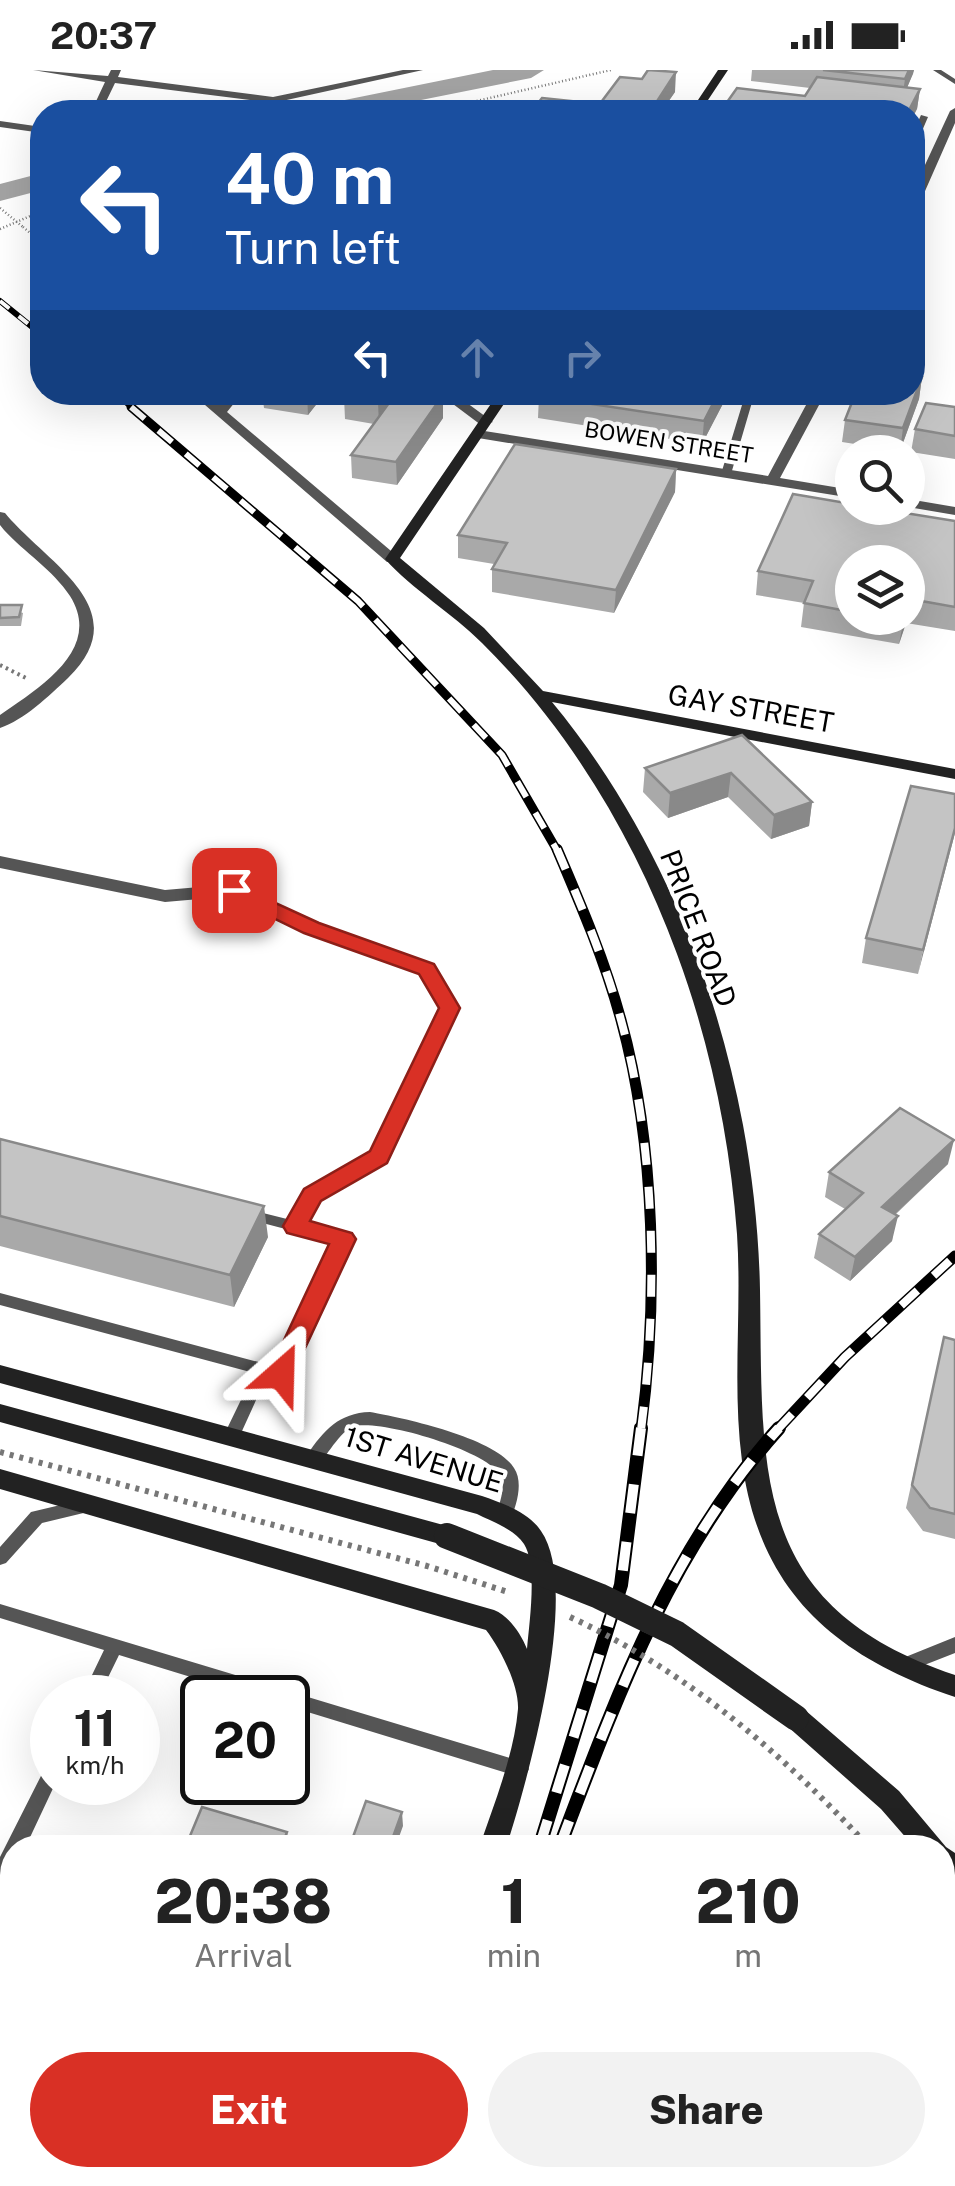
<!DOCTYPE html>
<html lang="en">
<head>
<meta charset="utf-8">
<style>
	:root { --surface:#fff; --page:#f2f2f2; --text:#222; --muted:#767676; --accent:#d93025 }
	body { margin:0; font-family:"Public Sans",sans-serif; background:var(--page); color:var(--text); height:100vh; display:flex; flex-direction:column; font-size:38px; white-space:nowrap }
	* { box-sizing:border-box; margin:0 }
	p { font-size:32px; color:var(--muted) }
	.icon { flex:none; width:55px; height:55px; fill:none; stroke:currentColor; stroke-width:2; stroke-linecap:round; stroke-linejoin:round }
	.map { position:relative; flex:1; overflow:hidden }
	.side { position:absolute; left:0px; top:1765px; width:955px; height:352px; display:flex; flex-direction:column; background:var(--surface); border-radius:40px 40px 0 0; box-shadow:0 10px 40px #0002 }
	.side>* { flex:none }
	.top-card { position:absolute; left:30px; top:30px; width:895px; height:305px; border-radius:40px; box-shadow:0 10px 40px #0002; background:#1a4fa0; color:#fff; overflow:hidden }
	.tools { position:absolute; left:835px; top:365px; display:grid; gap:20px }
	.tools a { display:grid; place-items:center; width:90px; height:90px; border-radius:50%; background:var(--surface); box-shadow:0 10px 40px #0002; font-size:50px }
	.speed { position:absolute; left:30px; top:1605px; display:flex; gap:20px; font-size:50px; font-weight:700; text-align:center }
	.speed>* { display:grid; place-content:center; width:130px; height:130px; border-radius:50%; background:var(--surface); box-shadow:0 10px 40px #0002; line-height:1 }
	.speed small { font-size:25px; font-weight:400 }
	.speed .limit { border:5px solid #111; border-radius:15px; background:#fff; color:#111 }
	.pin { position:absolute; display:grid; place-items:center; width:85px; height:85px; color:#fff; margin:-42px; border-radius:20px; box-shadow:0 5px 15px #0006 }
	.me { position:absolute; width:110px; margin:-55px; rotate:25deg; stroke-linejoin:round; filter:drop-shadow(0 0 8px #0008) }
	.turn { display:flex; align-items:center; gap:35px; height:210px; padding:0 30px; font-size:45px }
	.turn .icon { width:130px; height:130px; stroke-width:2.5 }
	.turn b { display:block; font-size:70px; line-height:85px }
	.lanes { display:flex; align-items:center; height:95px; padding:0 30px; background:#0003; justify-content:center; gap:50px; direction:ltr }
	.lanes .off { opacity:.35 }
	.eta { display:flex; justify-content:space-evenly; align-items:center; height:170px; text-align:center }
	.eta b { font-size:60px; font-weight:800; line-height:70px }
	.cta { display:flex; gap:20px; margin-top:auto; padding:20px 30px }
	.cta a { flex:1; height:115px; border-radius:60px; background:var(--accent); color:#fff; font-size:40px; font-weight:800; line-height:115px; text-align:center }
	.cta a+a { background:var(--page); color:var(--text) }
	.status { display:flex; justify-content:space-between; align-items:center; height:70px; padding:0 50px; background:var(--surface); direction:ltr }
	.status svg { height:28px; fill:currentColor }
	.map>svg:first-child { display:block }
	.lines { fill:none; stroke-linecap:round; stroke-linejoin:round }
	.river { fill:#a3a3a3; fill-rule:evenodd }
	.path-far2 { stroke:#777; stroke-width:2.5; stroke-dasharray:1 2.5; stroke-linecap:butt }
	.path-far1 { stroke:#777; stroke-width:4; stroke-dasharray:2.5 4; stroke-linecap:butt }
	.path { stroke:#777; stroke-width:6; stroke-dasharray:4 6; stroke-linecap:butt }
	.lane { fill:#555; fill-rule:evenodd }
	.street { fill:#555; fill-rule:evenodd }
	.secondary { fill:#222; fill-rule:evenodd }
	.rail-far3-casing { stroke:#000; stroke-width:6 }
	.rail-far2-casing { stroke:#000; stroke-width:9 }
	.rail-far1-casing { stroke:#000; stroke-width:11 }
	.rail-casing { stroke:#000; stroke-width:14 }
	.rail-far3 { stroke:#fff; stroke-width:4; stroke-dasharray:12; stroke-linecap:butt }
	.rail-far2 { stroke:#fff; stroke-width:6; stroke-dasharray:18; stroke-linecap:butt }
	.rail-far1 { stroke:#fff; stroke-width:8; stroke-dasharray:22; stroke-linecap:butt }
	.rail { stroke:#fff; stroke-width:10; stroke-dasharray:29; stroke-linecap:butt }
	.path-bridge-far1 { stroke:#777; stroke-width:2.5; stroke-dasharray:1 2.5; stroke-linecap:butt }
	.path-bridge { stroke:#777; stroke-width:6; stroke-dasharray:4 6; stroke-linecap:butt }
	.secondary-bridge { stroke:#222; stroke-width:26 }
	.wall { fill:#a9a9a9; fill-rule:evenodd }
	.shaded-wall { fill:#898989 }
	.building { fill:#c4c4c4; stroke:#898989; stroke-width:2.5 }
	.route { fill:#d93025; stroke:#8d1f18; stroke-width:2.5 }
	.labels { text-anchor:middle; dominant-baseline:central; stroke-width:8; stroke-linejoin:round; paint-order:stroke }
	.far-street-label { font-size:22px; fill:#000; stroke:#fff }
	.street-label { font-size:28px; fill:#000; stroke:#fff }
</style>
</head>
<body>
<div class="status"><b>20:37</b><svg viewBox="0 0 49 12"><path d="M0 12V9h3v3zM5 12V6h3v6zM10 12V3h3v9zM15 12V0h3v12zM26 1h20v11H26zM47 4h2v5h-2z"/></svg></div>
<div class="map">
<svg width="955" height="2116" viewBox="0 0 955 2116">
	<rect width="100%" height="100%" fill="#fff"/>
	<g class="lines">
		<path class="river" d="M493 0H544L531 8 361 42H312L325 34Z
			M42 103V120L0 131V114Z"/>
		<path class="path-far2" d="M429 42 611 0
			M23 157 42 173
			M0 159 42 141"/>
		<path class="path-far1" d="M0 595 28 609"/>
		<path class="path" d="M942 1878 955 1898"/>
		<path class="lane" d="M933 0H941L955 9V14Z
			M921 45 928 47 916 75 912 77V65Z
			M746 322H755L731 404 723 406 721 404Z
			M234 816 315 855 431 896 455 938 384 1091 318 1129 304 1153 349 1165 351 1169 286 1308 281 1310 267 1306 237 1372 231 1373 225 1372 223 1367 254 1303 0 1235V1223L277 1297 335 1172 247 1149 242 1148 240 1144 242 1140 247 1139 291 1150 308 1121 374 1084 443 938 421 902 307 861 230 823 228 820 230 817Z
			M370 1342C404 1348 496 1368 514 1398 524 1413 516 1436 510 1451L504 1453 498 1451 496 1446C499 1435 505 1419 502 1408 494 1382 376 1347 352 1357 337 1364 323 1394 315 1396 312 1397 310 1395 307 1395L305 1390 307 1385C324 1360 339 1343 370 1342Z
			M90 1428 96 1430 98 1435 96 1440 42 1453 6 1493 0 1495V1477L31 1442Z
			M0 1534 520 1691 526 1693 529 1699 526 1705 520 1707 288 1636V1628H259L119 1585 98 1628H81L104 1580 0 1548Z
			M955 1567V1583L904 1603 898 1600 895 1595 898 1590Z
			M52 1694V1712H56L25 1778H12V1801L7 1813 0 1816V1787L46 1696Z"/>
		<path class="street" d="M33 0 108 6 111 0H121L118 7 273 27 403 0H423L273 33 115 13 101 42H91L105 12Z
			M955 38V53L918 137 912 140V123L950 41Z
			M0 51 42 57V63L0 57Z
			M190 322H205L219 335 230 322H243L227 342 397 486V492H387Z
			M437 322H452L493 352 481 355Z
			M813 322H826L780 408 852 420V428L478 368 471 364 478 360 768 406Z
			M908 429 955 437V445L908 437Z
			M0 442 5 443C46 493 139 539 68 608 49 626 24 650 0 658V645C37 619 104 580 70 526 53 500 24 482 4 460L0 455Z
			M0 786 165 820 234 814 243 820 234 826 165 832 0 798Z"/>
		<path class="secondary" d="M718 0H728L700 42H690Z
			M499 322H512L400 488 484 558 543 621 955 699V709L552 632C652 753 714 902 743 1055 753 1109 759 1165 760 1220 763 1402 749 1536 955 1605V1627C836 1587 759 1522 742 1391 732 1316 742 1239 737 1164 730 1069 710 973 677 884 635 769 569 659 482 573 452 543 413 520 385 489Z
			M0 1295 482 1426C502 1433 529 1442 541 1461 582 1519 527 1712 506 1778H479C494 1734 514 1685 518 1639 519 1615 500 1578 486 1560L0 1419V1399L494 1540C509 1546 521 1564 527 1579 529 1554 538 1496 524 1474 514 1459 493 1452 477 1444L0 1313Z
			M0 1334 447 1456 455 1459 459 1466 455 1473 447 1476 0 1352Z
			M796 1636 805 1640 899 1721 946 1777 955 1783V1815L942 1808V1778H915L881 1739 787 1656 783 1648 787 1640Z
			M362 2105H392L388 2116H358Z"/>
		<defs>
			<path id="rail-far3" d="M0 231 42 265
				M114 322 134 339"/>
			<path id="rail-far2" d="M131 337 358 531 502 685 558 782"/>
			<path id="rail-far1" d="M557 779C581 835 605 891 621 950 656 1077 658 1231 641 1360
				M777 1360 845 1287 955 1186"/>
			<path id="rail" d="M539 1778 621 1515 641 1358
				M559 1778C616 1628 670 1479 779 1358
				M437 2116 440 2105"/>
		</defs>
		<use href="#rail-far3" class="rail-far3-casing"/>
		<use href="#rail-far2" class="rail-far2-casing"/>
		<use href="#rail-far1" class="rail-far1-casing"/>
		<use href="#rail" class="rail-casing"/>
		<use href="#rail-far3" class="rail-far3"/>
		<use href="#rail-far2" class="rail-far2"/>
		<use href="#rail-far1" class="rail-far1"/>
		<use href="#rail" class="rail"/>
		<path class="path-bridge-far1" d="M0 138 23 157"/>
		<path class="path-bridge" d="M0 1382 427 1496 508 1522
			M570 1547C688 1602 782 1683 870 1778"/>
		<path class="secondary-bridge" d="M447 1466 599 1526 677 1564 796 1648"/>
	</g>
	<path class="wall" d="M752 0H914L907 18 920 19 917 39 912 42H724L725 35 805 26 810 18 751 11Z
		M675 22 661 42H531L602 34V31Z
		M922 307 919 329 900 381 842 372 845 350Z
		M262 322H326L308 345 264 338Z
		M347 322 443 348 397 415 352 408 351 385 374 354 345 349 344 327Z
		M729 322 702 374 538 348 539 326Z
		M955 337V389L911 382 915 359Z
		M676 399 675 422 614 543 492 522V499L494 494 458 488V465Z
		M955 451V561L906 553 899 574 801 557 804 533 756 525 758 501ZM852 492H908V548H852Z
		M0 535 23 543 21 556H0Z
		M742 665 812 732 809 756 771 769 728 727 668 748 643 722 645 698Z
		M955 724 918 904 862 893 866 868Z
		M0 1069 268 1167 234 1237 0 1176Z
		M948 1094 895 1145 892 1171 850 1211 814 1188 819 1164 845 1139 825 1127 829 1102Z
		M944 1267 955 1270V1469L923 1461 906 1438Z
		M209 2105H284L280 2116H222L224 2111Z"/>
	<path class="shaded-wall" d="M909 0H914L913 4 902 29 905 9Z
		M676 2 675 22 661 42H653L654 36Z
		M920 19 917 39 912 49V42H908Z
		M922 307 919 329 900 381 903 358Z
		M326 322 308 345 307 323Z
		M386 322H402L379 355 378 332Z
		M719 322H729L702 374 704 351Z
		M443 325V348L397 415 396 392Z
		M676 399 675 422 614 543 616 520Z
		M904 548H907L906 553 899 574Z
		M731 703 728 727 668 748 670 723Z
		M812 732 809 756 771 769 774 745Z
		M955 758V763L918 904 923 880Z
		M954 1070 948 1094 877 1161 882 1137Z
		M264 1136 268 1167 234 1237 230 1205Z
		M898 1146 892 1171 850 1211 855 1187Z
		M402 1742 403 1756 395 1778H389Z
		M287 1762 289 1777 281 1778Z
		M277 2105H284L280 2116H273Z"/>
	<path class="building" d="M648 0 676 2 654 36 602 31 620 7 642 9Z
		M823 0H909L905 9Z
		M817 7 920 19 908 42H782L725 35 737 18 805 26Z
		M542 28 609 35 604 42H531Z
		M912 305 922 307 903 358 845 350 856 322H912Z
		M347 322H386L378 332 344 327Z
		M397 322H424L443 325 396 392 351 385Z
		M541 322H719L704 351 539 326Z
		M926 333 955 337V366L915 359Z
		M515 374 676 399 616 520 492 499 507 473 458 465Z
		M793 424 852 434V438H874L955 451V537L910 529 908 537V492H852V542L804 533 813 511 758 501Z
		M0 535H22L19 547 0 548Z
		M742 665 812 732 774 745 731 703 670 723 645 698Z
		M911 716 955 724V758L923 880 866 868Z
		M900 1038 954 1070 882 1137 898 1146 855 1187 819 1164 863 1123 829 1102Z
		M0 1069 264 1136 230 1205 0 1146Z
		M944 1267 955 1270V1444L930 1438 912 1415Z
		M366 1731 402 1742 389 1778H349Z
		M202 1737 287 1762 281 1778H185Z
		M295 1771 319 1778H293Z
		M226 2105H277L273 2116H222Z"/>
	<path class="route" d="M234 814 319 853 434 894 460 938 387 1093 321 1131 310 1151 352 1163 356 1169 293 1304 281 1314 268 1304 329 1174 287 1163 283 1156 304 1119 370 1081 439 938 419 904 304 863 226 825 223 820Z"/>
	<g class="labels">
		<g class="far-street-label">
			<text transform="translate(669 372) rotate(9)">BOWEN STREET</text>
		</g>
		<g class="street-label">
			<text transform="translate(751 638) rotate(10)">GAY STREET</text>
			<text transform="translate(699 858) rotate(69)">PRICE ROAD</text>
			<text transform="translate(424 1389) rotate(17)">1ST AVENUE</text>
		</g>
	</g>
</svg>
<div class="tools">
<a><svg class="icon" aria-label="search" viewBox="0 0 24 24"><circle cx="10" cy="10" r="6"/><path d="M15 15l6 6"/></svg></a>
<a><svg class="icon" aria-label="layers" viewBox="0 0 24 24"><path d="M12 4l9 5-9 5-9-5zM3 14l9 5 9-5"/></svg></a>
</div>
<div class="speed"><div>11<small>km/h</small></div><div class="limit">20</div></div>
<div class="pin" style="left:234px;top:820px;background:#d93025"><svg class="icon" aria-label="arrive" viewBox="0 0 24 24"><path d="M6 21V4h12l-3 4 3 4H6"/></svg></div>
<svg class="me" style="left:281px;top:1304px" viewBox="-20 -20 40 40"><path d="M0-17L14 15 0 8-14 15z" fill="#d93025" stroke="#fff" stroke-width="4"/></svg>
<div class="top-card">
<div class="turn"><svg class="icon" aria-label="left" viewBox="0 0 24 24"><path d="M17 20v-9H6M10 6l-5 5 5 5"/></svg><div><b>40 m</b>Turn left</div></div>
<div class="lanes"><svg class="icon" aria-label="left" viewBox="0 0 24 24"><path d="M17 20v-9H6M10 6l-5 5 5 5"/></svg><svg class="icon off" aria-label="ahead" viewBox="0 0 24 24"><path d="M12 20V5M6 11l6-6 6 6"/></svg><svg class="icon off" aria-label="right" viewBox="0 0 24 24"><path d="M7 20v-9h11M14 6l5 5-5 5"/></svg></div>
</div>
<section class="side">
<div class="eta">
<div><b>20:38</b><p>Arrival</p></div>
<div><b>1</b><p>min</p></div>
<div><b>210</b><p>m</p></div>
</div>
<div class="cta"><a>Exit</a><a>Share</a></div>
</section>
</div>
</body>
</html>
